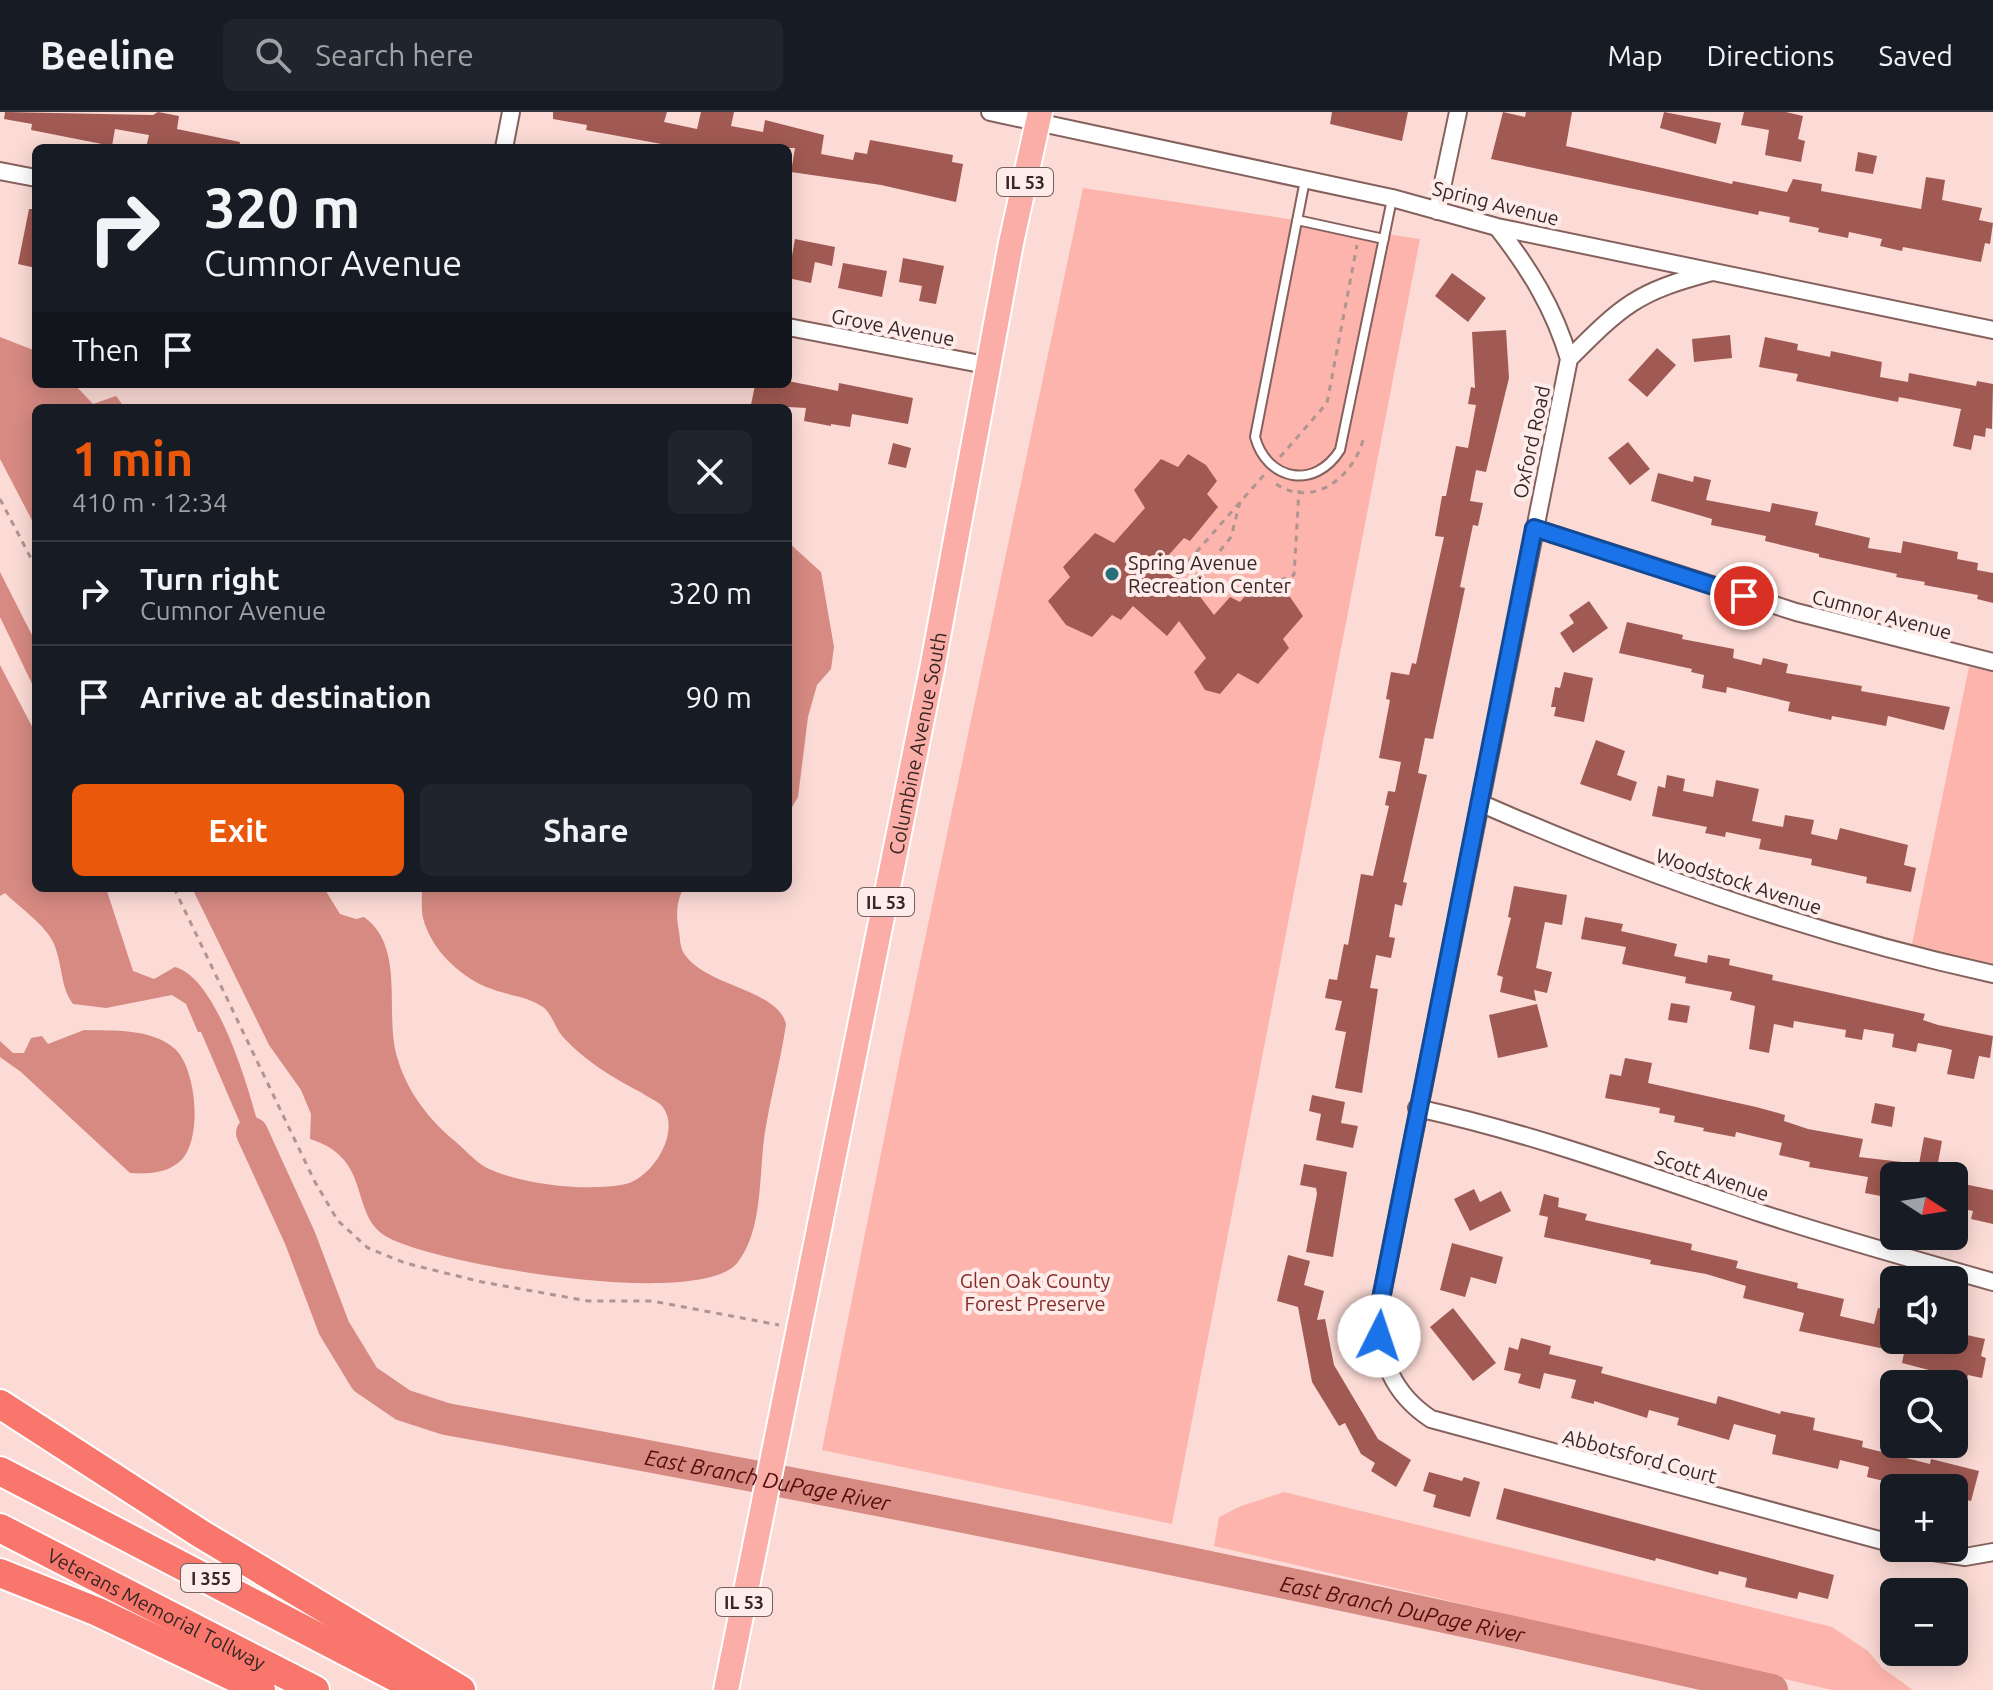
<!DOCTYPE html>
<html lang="en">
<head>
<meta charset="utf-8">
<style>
	:root { --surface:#171b24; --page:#20242c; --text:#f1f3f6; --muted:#9ea1a6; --line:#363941; --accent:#ea580c }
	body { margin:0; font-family:Ubuntu,sans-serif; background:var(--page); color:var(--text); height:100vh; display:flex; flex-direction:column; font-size:30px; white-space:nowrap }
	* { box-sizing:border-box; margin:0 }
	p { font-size:26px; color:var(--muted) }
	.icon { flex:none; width:44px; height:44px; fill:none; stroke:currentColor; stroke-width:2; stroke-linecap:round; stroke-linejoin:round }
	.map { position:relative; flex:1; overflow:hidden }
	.details { position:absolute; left:32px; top:292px; width:760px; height:488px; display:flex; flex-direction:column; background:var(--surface); border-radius:12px; box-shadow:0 4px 20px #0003 }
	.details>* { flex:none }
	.hud { position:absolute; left:32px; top:32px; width:760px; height:244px; border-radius:12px; box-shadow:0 4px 20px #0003; background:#171b24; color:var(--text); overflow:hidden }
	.needle { width:52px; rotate:102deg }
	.buttons { position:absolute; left:1880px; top:1050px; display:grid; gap:16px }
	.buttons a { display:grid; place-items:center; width:88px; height:88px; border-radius:12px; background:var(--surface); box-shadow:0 4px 20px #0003; font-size:40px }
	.pin { position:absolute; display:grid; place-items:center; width:68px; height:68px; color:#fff; margin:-34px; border:4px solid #fff; border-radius:50%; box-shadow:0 2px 8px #0007 }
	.me { position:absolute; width:88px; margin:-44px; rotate:4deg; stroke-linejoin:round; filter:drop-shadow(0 0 6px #0008) }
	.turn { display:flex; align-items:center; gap:28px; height:168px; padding:0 40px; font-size:36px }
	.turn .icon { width:104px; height:104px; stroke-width:2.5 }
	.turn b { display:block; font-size:56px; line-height:68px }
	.then { display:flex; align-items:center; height:76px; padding:0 40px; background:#0003; gap:16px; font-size:30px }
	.round { display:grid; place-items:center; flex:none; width:84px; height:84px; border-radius:12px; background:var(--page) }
	.summary { display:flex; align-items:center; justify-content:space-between; height:136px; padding:0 40px }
	h1 { font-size:48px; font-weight:700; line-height:60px; color:var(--accent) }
	.button { display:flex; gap:16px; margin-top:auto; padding:16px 40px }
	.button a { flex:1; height:92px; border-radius:12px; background:var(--accent); color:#fff; font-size:32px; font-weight:700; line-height:92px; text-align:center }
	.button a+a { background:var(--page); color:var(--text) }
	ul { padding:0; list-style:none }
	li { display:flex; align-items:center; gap:24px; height:104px; padding:0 40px; border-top:2px solid var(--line) }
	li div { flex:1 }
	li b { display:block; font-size:30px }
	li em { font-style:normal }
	header { display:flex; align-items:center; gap:48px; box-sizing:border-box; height:112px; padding:0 40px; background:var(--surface); border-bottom:2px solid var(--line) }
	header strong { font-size:38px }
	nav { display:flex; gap:44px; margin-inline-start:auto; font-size:28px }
	.search { width:560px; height:72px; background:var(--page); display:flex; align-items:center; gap:20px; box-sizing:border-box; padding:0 28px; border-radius:12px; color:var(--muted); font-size:30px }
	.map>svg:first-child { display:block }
	.green { fill:#fcb4ac }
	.water { fill:#d68a82 }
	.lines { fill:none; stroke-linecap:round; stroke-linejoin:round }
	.river { stroke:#d68a82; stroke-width:32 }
	.building { fill:#a15a53 }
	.service-casing { stroke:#85615d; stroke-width:12 }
	.minor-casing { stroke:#85615d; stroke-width:20 }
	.primary-casing { stroke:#fff; stroke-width:28 }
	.motorway-casing { stroke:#fff; stroke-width:32 }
	.path { stroke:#af9591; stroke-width:3; stroke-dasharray:6 6; stroke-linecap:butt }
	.service { stroke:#fff; stroke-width:8 }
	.minor { stroke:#fff; stroke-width:16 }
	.primary { stroke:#fbada7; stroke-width:24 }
	.motorway { stroke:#f8766c; stroke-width:28 }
	.route-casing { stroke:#114b97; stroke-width:20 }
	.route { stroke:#1a73e8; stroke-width:14 }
	.poi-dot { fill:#267078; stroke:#fdecea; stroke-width:3 }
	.labels { text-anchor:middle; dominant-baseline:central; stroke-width:8; stroke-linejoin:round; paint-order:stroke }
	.shield { fill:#fdecea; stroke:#72615f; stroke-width:2 }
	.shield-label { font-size:18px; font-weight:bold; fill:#362624 }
	.street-label { font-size:20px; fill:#362624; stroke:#fdecea }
	.poi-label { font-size:20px; fill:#362624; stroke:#fdecea; text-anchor:start }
	.park-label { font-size:20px; fill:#852b27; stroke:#fdecea }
	.water-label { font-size:22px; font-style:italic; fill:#520e0e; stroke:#fdecea }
</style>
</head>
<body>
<header>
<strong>Beeline</strong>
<div class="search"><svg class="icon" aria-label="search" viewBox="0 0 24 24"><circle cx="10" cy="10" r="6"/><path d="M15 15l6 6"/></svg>Search here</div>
<nav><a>Map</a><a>Directions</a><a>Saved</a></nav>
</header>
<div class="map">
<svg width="1993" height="1578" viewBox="0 0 1993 1578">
	<rect width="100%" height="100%" fill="#fcdbd6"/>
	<path class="green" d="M1083 76 1420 127 1172 1412 822 1338 901 941Z
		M1969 555 1993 560V852L1912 832Z
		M1284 1380 1832 1515 1868 1539 1882 1556 1913 1578H1832L1214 1434 1219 1405 1241 1394Z"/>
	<path class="water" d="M0 225 36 239V272H74L93 292 116 284 125 296H36V416L0 347Z
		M788 430 821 460 834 535 831 557 817 573 808 605 798 685 788 702Z
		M0 460 36 531V580L0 505Z
		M0 553 36 622V776H106L133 859 154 867 175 855C224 868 259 1012 270 1060L244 1020 201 920H198L186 892 172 883 106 896 73 892C60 874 63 854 54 832 46 813 19 795 5 781L0 784Z
		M192 776H324L340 802 356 807 364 805C407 835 383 905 398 948 408 981 430 1009 456 1030 466 1039 478 1052 489 1057 524 1073 589 1080 626 1072 653 1065 682 1019 662 994 658 989 647 985 642 981 613 966 585 949 563 925 555 916 552 902 543 895 527 884 510 884 492 877 462 867 431 838 423 806 421 797 422 785 422 776H684C676 788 676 806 679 819 680 826 680 837 685 843 708 875 777 877 786 912 781 947 772 979 766 1014 758 1055 765 1115 738 1150 702 1198 440 1153 389 1126 347 1104 375 1047 310 1027L311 1002 301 978 269 933Z
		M84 918C114 919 150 916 174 936 197 955 204 1032 178 1051 164 1062 146 1062 130 1061L21 960 0 945V929L13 941H24L31 926 42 924 48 932Z"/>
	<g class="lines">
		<path class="river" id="s1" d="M252 1021 300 1126 334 1216 365 1267 403 1293 446 1307C891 1387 1332 1477 1772 1578"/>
	</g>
	<path class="building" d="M5 0 153 3 158 0 179 4 177 17 240 30 239 36H146L149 23 115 17 112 34 31 18 32 12 4 7Z
		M553 0H667L664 10 697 17 701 0H734L731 14 763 20 765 8 824 23 821 42 853 48 855 40 867 42 870 28 953 43 952 50 963 52 956 90 881 73 791 60 795 36H683L586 18 587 13 553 7Z
		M1332 0H1408L1402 29 1330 12Z
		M1503 0 1525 5 1526 0H1572L1566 34 1732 72 1733 69 1787 80 1793 67 1822 72 1821 79 1921 97 1926 65 1945 68 1942 88 1982 96 1979 108 1993 111 1990 132 1985 131 1981 150 1903 135 1902 139 1880 134 1882 127 1849 120 1848 126 1818 120 1819 116 1789 110 1790 105 1759 99 1758 103 1491 47Z
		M1664 0 1721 11 1716 32 1660 16Z
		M1744 0H1786L1803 4 1798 27 1805 29 1801 50 1765 43 1769 18 1741 13Z
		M1858 40 1877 44 1873 62 1855 59Z
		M29 97H36V156L18 152Z
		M795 127 835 135 832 154 815 150 811 171 788 166Z
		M903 146 944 154 936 192 919 189 922 174 899 170Z
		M843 151 887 159 882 185 838 176Z
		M1452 161 1486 186 1468 210 1435 184Z
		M1506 218 1509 266 1486 360 1476 358 1470 389 1483 391 1478 414 1473 413 1460 475 1465 476 1433 627 1425 626 1418 661 1427 663 1403 770 1407 771 1402 794 1395 792 1389 825 1395 826 1391 846 1376 843 1370 876 1378 877 1362 981 1335 976 1346 920 1335 918 1342 889 1325 886 1329 867 1337 868 1344 832 1348 833 1361 762 1373 764 1389 694 1385 693 1388 679 1395 680 1401 650 1379 646 1390 588 1386 587 1391 560 1409 563 1412 551 1416 552 1444 425 1435 424 1442 384H1446L1456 334 1468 336 1476 293 1468 292 1471 275 1475 276 1472 220Z
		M1730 223 1732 246 1694 250 1692 227Z
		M1765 225 1798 232 1797 238 1830 245 1831 239 1882 250 1880 265 1908 270 1909 261 1976 274 1977 269 1993 272 1992 317 1986 316 1985 325 1974 323 1971 338 1953 334 1961 297 1899 285 1898 290 1796 269 1798 262 1759 255Z
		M1657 236 1676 253 1647 285 1628 268Z
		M788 269 838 279 839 271 913 286 908 312 852 302 850 315 831 312V314L804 309 806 296 751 293 755 273 767 276V272Z
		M1628 330 1650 357 1630 373 1608 346Z
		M893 331 911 336 906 356 888 352Z
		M1188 342 1206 353 1217 369 1207 382 1218 395 1190 429 1184 426 1157 456 1192 474 1214 503 1230 485 1240 490 1259 467 1288 482 1303 504 1283 527 1289 536 1258 572 1238 561 1220 582 1205 578 1194 560 1206 546 1179 509 1167 524 1133 494 1121 508 1112 503 1092 525 1066 513 1048 489 1070 465 1063 455 1095 421 1114 431 1145 396 1134 378 1161 347 1178 355Z
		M1658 361 1693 370 1694 364 1711 368 1706 388 1770 400 1772 391 1818 400 1815 413 1870 426 1868 436 1901 441 1903 429 1958 440 1957 447 1978 451 1977 458 1993 461V491L1977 487 1978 483 1924 473 1925 470 1896 465 1897 462 1819 445V442L1765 429 1766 424 1711 413 1712 407 1651 389Z
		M1589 489 1608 516 1573 541 1560 521 1574 511 1569 503Z
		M1627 510 1683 523 1682 527 1734 537 1733 546 1761 553 1763 546 1788 552 1786 561 1862 574 1861 579 1950 595 1944 618 1888 604 1886 614 1832 604 1831 608 1788 599 1790 590 1727 575 1726 581 1702 576 1704 563 1691 560 1692 557 1619 541Z
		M1564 560 1593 566 1584 610 1554 604 1556 595H1551L1555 575 1560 576Z
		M1596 628 1625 639 1617 663 1637 670 1631 689 1580 672Z
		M1667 663 1685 667 1683 679 1713 685 1716 668 1759 677 1752 709 1783 715 1785 703 1814 708 1811 722 1837 728 1840 716 1908 733 1904 753 1916 756 1911 780 1866 771 1867 765 1811 753 1812 747 1759 737 1761 727 1726 720 1725 725 1705 721 1707 715 1652 704 1658 674 1665 676Z
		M1514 774 1567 783 1562 813 1545 810 1536 856 1552 860 1547 881 1534 878 1536 889 1500 880 1503 865 1497 863 1511 806 1508 805Z
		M1585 805 1623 812 1621 819 1677 832 1674 844 1707 851 1708 843 1730 847 1729 853 1773 863 1772 868 1925 902 1923 908 1938 913 1993 924 1990 946 1979 944 1974 967 1947 962 1952 938 1945 936 1918 931 1916 940 1892 935 1894 922 1864 917 1862 928 1845 925 1846 918 1794 909 1793 916 1774 912 1769 941 1749 937 1755 894 1730 888 1732 880 1685 871 1686 865 1622 852 1626 835 1581 827Z
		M1671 891 1690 894 1687 911 1668 908Z
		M1537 892 1548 935 1498 946 1489 903Z
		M1625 946 1652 951 1648 971 1756 995 1785 1003 1784 1009 1808 1017 1863 1027 1859 1045 1919 1052 1924 1025 1942 1029 1937 1056 1946 1058V1064H1894L1891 1086 1865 1081 1868 1065 1809 1055 1810 1050 1779 1043 1782 1031 1736 1020 1735 1025 1703 1019 1704 1016 1674 1010 1675 1004 1659 1001 1660 996 1605 986 1610 962 1621 964Z
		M1312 983 1345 990 1341 1011 1358 1014 1353 1036 1316 1028 1321 1002 1309 999Z
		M1875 991 1895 995 1892 1015 1871 1011Z
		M1304 1052 1347 1060 1333 1145 1306 1140 1317 1082 1316 1076 1300 1073Z
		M1954 1070 1993 1078V1112L1971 1107 1973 1099 1954 1095Z
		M1474 1077 1480 1090 1501 1079 1511 1099 1470 1119 1454 1087Z
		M1544 1082 1559 1086 1558 1095 1587 1102 1585 1108 1692 1132 1691 1138 1738 1149 1736 1156 1798 1171 1797 1176 1844 1187 1840 1204 1874 1212 1878 1196 1894 1200V1228H1935L1959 1234 1962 1222 1985 1227 1981 1244 1986 1246 1982 1266 1968 1263 1966 1271 1951 1267 1952 1264 1902 1251 1904 1241 1799 1219 1804 1201 1743 1186 1746 1174 1706 1162 1650 1152 1651 1148 1544 1125 1548 1105 1539 1103Z
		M1452 1131 1503 1145 1496 1172 1471 1165 1465 1185 1440 1178Z
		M1288 1143 1310 1149 1304 1173 1324 1179 1317 1208 1325 1207 1334 1253 1378 1327 1411 1348 1396 1375 1371 1359 1375 1351 1361 1342 1345 1311 1339 1314 1312 1270 1298 1195 1277 1189Z
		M1453 1196 1496 1251 1473 1269 1430 1215Z
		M1521 1226 1551 1234 1549 1242 1603 1255 1601 1261 1716 1292 1718 1284 1780 1302 1781 1299 1815 1306 1813 1318 1863 1329 1862 1335 1930 1352 1931 1347 1979 1359 1971 1389 1954 1385V1376H1913L1867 1365 1869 1355 1840 1348 1838 1357 1772 1342 1776 1323 1734 1312 1729 1328 1677 1313 1679 1306 1649 1298 1647 1306 1594 1289V1292L1571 1286 1576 1268 1544 1261 1540 1277 1518 1271 1521 1262 1504 1258 1509 1235 1518 1238Z
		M1429 1360 1462 1369 1464 1365 1480 1370 1470 1405 1433 1395 1436 1383 1423 1379Z
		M1504 1376 1834 1463 1828 1487 1799 1480 1797 1487 1762 1479 1745 1475 1747 1466 1719 1459 1718 1463 1656 1446 1655 1449 1496 1407Z"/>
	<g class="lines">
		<defs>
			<path id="service" d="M1305 68 1255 325C1267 369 1315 378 1340 338L1392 87
				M1297 108 1384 127"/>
			<path id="minor" d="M990 0 1392 86 1497 115 1993 218
				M504 36 511 0
				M0 59 36 66
				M1437 99 1458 0
				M1497 115C1529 156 1554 196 1569 247L1378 1202C1379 1247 1393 1282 1431 1307L1894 1432
				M788 215 991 254
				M1569 247C1623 193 1636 180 1712 160
				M1534 416 1796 500 1993 550
				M1480 691C1646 764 1816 823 1993 862
				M1417 996C1535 1022 1646 1063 1760 1101 1837 1126 1915 1148 1993 1170
				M1908 1436 1965 1445 1993 1440"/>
			<g id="primary">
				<path id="s2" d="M726 1578 932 557 1011 131 1040 0"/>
			</g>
			<g id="motorway">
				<path d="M0 1292 201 1422 461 1578"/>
				<path d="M0 1359 420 1578"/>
				<path id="s3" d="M0 1416 315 1578"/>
				<path d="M0 1461 98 1500 261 1578"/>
			</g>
		</defs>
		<use href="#service" class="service-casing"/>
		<use href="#minor" class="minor-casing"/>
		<use href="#primary" class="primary-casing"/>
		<use href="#motorway" class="motorway-casing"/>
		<path class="path" d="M1280 345 1327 291 1357 133
			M1276 372C1315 398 1356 362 1364 324
			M0 387 36 456
			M1240 390 1231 425 1196 469 1176 463 1264 363
			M1269 472 1294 463 1299 378
			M174 776 315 1070 338 1109 368 1136 405 1151 482 1170 588 1189H652L779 1213"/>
		<use href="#service" class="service"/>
		<use href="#minor" class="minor"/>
		<use href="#primary" class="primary"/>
		<use href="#motorway" class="motorway"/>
	</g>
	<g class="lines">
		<defs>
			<path id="route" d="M1379 1224 1378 1202 1534 416 1744 484"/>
		</defs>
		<use href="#route" class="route-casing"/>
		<use href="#route" class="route"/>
	</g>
	<circle class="poi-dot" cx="1112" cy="462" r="8"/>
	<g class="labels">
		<g class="shield">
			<rect x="997" y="56" width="56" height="28" rx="6"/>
			<rect x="858" y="776" width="56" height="28" rx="6"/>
			<rect x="181" y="1452" width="60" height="28" rx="6"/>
			<rect x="716" y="1476" width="56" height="28" rx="6"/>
		</g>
		<g class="shield-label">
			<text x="1025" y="70">IL 53</text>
			<text x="886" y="790">IL 53</text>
			<text x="211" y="1466">I 355</text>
			<text x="744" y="1490">IL 53</text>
		</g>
		<g class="street-label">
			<text transform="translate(1496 91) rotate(14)">Spring Avenue</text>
			<text transform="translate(893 215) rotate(11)">Grove Avenue</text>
			<text transform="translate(1531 330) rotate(-78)">Oxford Road</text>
			<text transform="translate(1882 502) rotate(15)">Cumnor Avenue</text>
			<text stroke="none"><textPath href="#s2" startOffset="966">Columbine Avenue South</textPath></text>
			<text transform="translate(1739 769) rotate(18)">Woodstock Avenue</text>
			<text transform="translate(1712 1063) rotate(19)">Scott Avenue</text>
			<text transform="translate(1640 1344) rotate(15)">Abbotsford Court</text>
			<text stroke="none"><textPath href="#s3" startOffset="176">Veterans Memorial Tollway</textPath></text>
		</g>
		<g class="poi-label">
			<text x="1128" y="450">Spring Avenue<tspan x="1128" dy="23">Recreation Center</tspan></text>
		</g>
		<g class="park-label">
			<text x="1035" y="1168">Glen Oak County<tspan x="1035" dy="23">Forest Preserve</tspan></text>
		</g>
		<g class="water-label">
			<text stroke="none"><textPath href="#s1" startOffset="690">East Branch DuPage River</textPath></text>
			<text stroke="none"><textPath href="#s1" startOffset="1338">East Branch DuPage River</textPath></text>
		</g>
	</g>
</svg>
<div class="buttons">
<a><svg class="needle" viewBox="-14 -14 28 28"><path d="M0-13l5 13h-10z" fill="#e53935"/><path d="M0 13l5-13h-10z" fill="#9ea1a6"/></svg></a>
<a><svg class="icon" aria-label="sound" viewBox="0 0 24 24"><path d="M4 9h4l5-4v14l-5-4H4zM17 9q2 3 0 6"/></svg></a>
<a><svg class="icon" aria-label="search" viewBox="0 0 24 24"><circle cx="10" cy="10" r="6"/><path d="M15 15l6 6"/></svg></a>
<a>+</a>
<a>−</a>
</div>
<div class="pin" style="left:1744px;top:484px;background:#d93025"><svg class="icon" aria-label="arrive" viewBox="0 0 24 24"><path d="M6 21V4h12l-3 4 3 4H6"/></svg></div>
<svg class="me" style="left:1379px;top:1224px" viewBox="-20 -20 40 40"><circle r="19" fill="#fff"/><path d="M0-13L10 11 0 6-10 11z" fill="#1a73e8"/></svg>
<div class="hud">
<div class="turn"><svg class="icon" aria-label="right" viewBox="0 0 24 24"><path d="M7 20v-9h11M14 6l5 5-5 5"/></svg><div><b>320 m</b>Cumnor Avenue</div></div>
<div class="then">Then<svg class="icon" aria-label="arrive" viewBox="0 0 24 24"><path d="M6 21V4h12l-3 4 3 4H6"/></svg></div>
</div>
<section class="details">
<div class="summary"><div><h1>1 min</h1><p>410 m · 12:34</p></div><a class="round"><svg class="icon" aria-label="close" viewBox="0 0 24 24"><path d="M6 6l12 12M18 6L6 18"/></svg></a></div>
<ul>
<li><svg class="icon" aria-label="right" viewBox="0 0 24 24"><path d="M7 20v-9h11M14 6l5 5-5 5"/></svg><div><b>Turn right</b><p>Cumnor Avenue</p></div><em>320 m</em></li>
<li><svg class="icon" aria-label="arrive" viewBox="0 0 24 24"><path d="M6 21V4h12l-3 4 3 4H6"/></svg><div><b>Arrive at destination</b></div><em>90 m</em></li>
</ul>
<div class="button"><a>Exit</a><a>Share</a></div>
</section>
</div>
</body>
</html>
